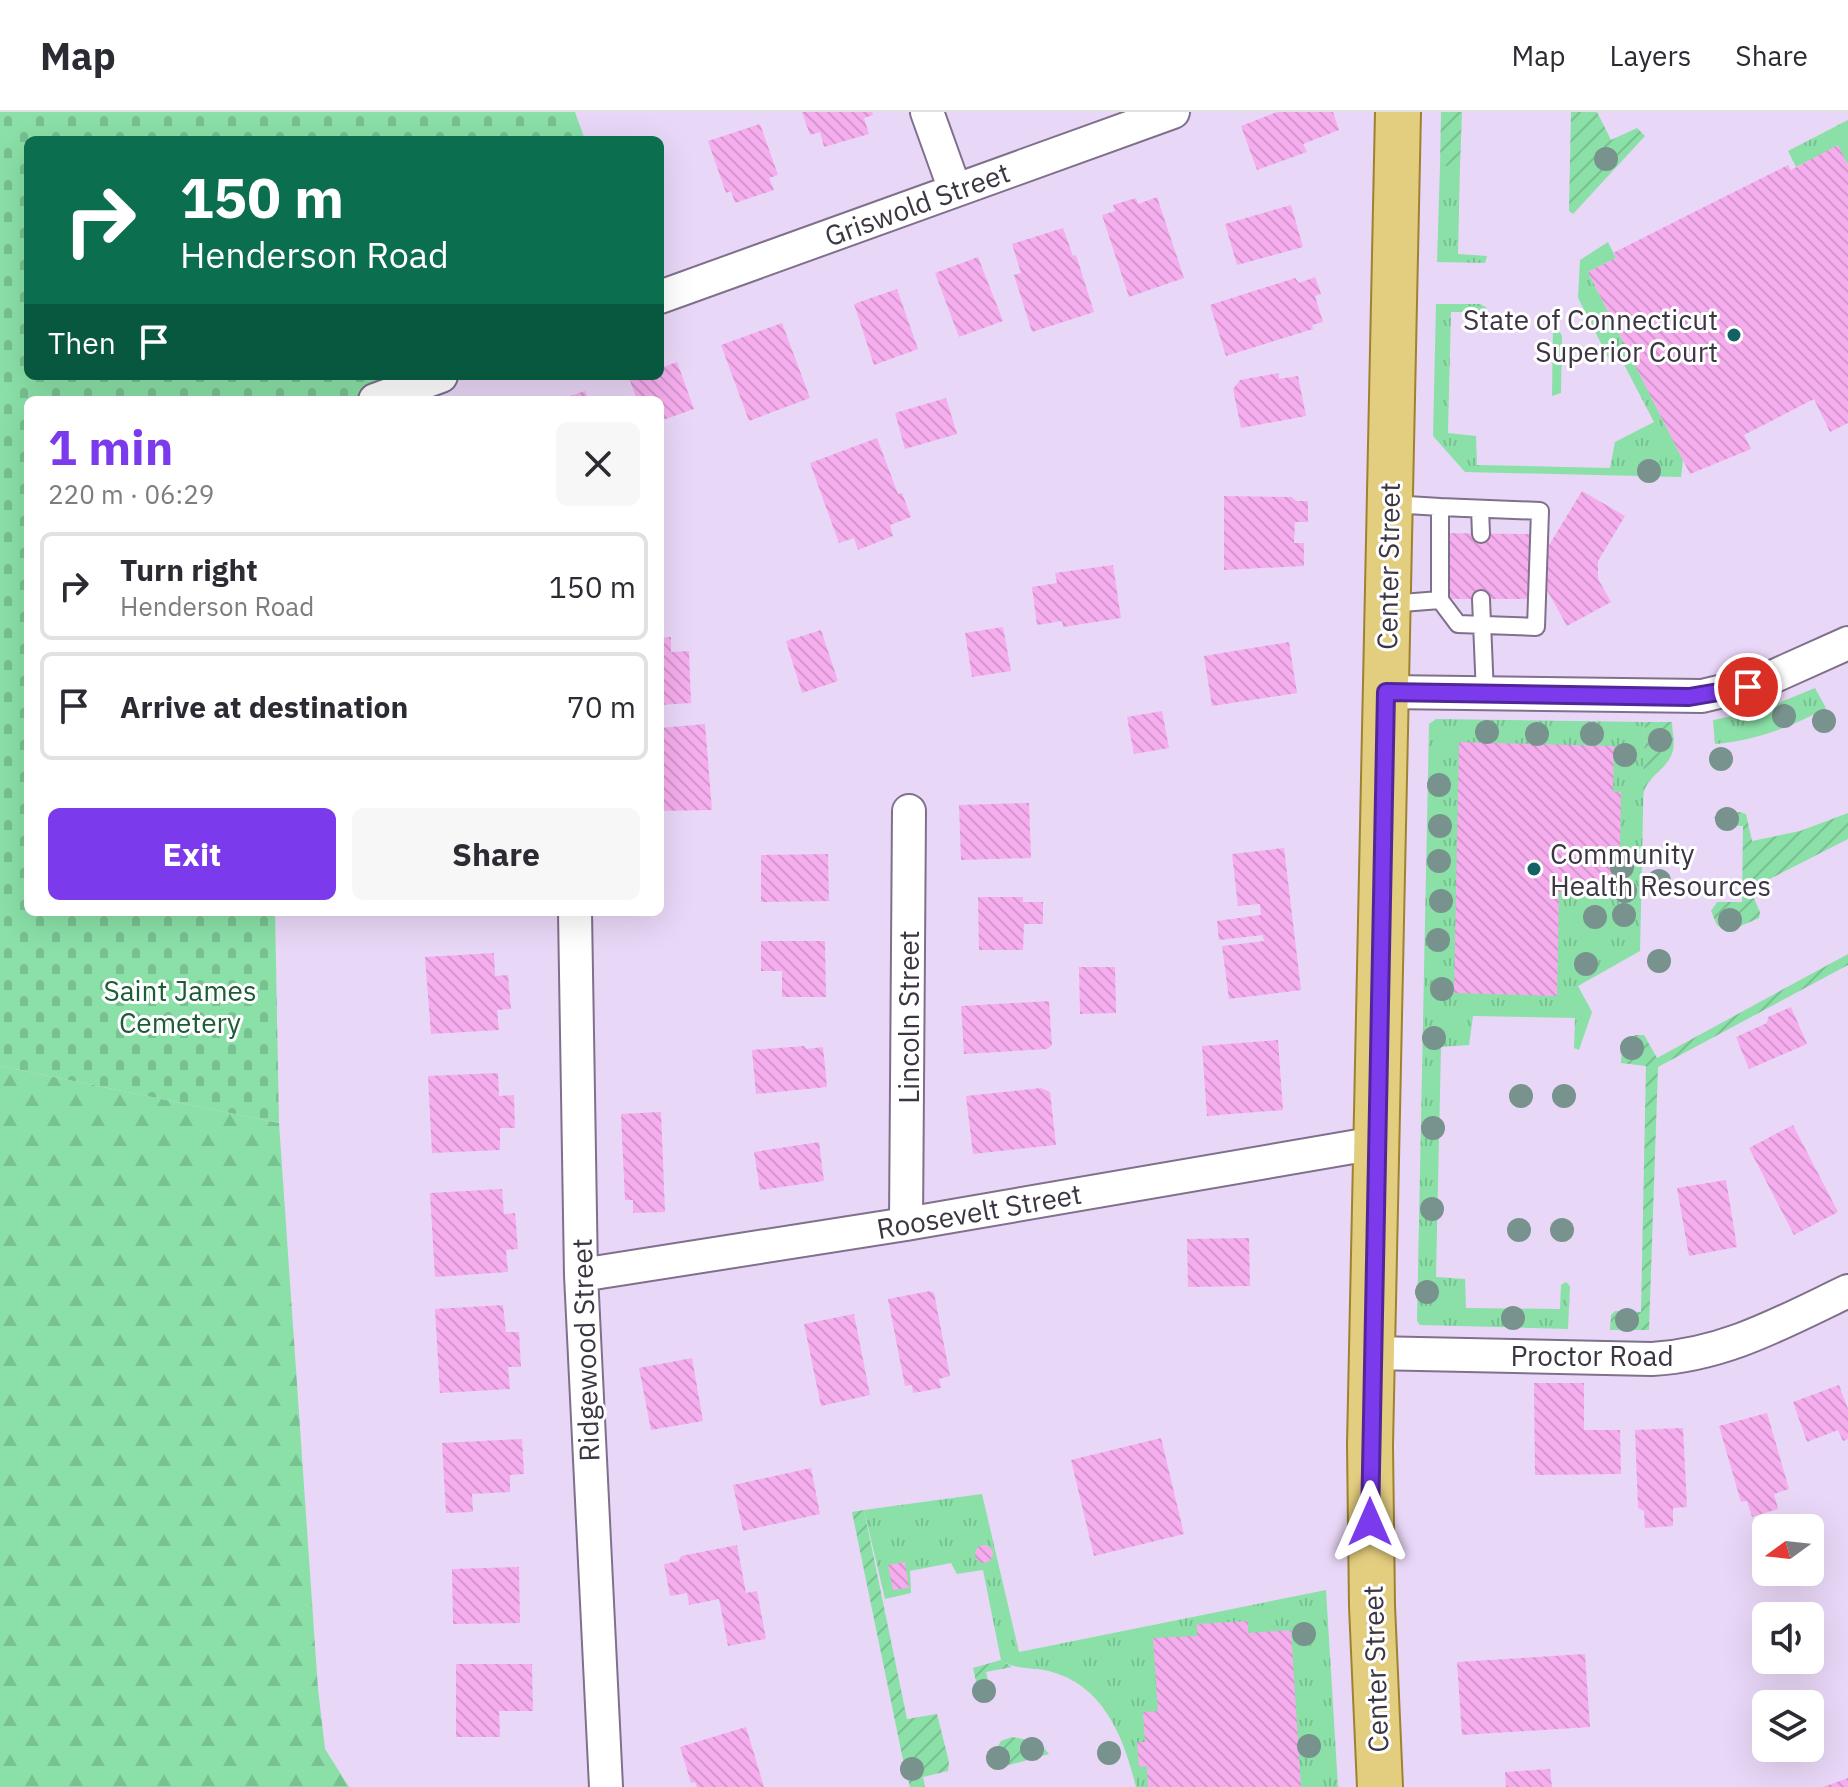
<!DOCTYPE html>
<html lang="en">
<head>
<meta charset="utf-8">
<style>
	:root { --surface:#fff; --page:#f7f7f7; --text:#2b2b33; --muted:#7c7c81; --line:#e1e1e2; --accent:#7c3aed }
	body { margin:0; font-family:"IBM Plex Sans",sans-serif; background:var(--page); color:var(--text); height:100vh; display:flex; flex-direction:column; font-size:30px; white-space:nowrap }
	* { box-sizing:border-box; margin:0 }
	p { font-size:26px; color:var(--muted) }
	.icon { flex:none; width:44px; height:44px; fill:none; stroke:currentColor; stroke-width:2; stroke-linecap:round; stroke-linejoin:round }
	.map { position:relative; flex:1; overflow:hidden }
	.panel { position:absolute; left:24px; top:284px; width:640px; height:520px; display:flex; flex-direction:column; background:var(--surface); border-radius:12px; box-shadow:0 8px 32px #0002 }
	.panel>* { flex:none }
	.guide { position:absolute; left:24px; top:24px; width:640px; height:244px; border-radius:12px; box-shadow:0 8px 32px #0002; background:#0b6e4f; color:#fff; overflow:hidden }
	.needle { width:52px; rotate:255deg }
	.tools { position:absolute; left:1752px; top:1402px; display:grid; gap:16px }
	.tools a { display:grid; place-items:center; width:72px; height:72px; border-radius:12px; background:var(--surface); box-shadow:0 8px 32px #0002; font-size:40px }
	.pin { position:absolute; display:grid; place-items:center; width:68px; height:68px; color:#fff; margin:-34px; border:4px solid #fff; border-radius:50%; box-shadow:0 2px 8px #0007 }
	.me { position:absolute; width:88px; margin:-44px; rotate:0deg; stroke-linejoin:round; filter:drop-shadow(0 0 6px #0008) }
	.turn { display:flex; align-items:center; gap:28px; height:168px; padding:0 24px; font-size:36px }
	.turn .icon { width:104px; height:104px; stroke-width:2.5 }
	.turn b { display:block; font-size:56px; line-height:68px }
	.then { display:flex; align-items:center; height:76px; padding:0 24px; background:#0003; gap:16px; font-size:30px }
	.round { display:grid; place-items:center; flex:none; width:84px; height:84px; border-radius:12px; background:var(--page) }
	.head { display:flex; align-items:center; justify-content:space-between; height:136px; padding:0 24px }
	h1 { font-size:48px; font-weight:700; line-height:60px; color:var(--accent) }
	.action { display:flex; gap:16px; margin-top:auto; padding:16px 24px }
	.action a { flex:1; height:92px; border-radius:12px; background:var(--accent); color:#fff; font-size:32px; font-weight:700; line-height:92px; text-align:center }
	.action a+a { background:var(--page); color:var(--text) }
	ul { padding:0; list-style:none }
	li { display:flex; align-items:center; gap:24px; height:108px; margin:0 16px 12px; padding:0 8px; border:4px solid var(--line); border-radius:12px }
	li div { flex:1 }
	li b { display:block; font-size:30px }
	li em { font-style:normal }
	header { display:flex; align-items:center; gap:48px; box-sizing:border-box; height:112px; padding:0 40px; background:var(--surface); border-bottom:2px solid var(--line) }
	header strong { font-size:38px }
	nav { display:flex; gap:44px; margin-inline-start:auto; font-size:28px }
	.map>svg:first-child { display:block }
	.grass { fill:url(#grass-tufts) }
	.forest { fill:url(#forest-firs) }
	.cemetery { fill:url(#cemetery-stones) }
	.garden { fill:url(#garden-furrows) }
	.building { fill:url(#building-back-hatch) }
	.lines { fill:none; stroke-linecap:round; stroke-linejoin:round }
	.service-casing { stroke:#7f708c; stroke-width:20 }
	.minor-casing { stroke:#7f708c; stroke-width:36 }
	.primary-casing { stroke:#9d8232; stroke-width:48 }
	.service { stroke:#fff; stroke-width:16 }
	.minor { stroke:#fff; stroke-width:32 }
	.primary { stroke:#e3cd7f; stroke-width:44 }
	.tree { fill:#78938d }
	.route-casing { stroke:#51269a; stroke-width:20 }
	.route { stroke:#7c3aed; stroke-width:14 }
	.poi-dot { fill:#136364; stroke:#fff; stroke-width:3 }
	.labels { text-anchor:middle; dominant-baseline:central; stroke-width:6; stroke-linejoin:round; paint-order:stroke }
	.street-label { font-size:28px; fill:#3c3542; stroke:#fff }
	.poi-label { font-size:28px; fill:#3c3542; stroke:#fff; text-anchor:end }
	.park-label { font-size:28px; fill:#1c5c36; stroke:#fff }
</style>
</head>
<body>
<header>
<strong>Map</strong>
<nav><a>Map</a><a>Layers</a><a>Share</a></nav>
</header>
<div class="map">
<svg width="1848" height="1675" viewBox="0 0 1848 1675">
	<defs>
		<pattern id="grass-tufts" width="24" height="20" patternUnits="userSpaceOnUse" patternTransform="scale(2)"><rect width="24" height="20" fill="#8ae0a7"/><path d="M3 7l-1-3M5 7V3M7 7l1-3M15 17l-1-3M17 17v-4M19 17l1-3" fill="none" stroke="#78c191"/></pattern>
		<pattern id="forest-firs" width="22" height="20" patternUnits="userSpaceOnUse" patternTransform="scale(2)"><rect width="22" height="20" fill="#8ae0a7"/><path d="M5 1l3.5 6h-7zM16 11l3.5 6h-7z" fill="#78c191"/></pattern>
		<pattern id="cemetery-stones" width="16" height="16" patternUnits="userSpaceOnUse" patternTransform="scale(2)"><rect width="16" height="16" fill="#8ae0a7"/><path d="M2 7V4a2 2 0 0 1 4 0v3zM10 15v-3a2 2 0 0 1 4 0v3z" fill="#78c191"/></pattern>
		<pattern id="garden-furrows" width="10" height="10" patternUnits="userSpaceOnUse" patternTransform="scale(2)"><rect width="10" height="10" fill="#8ae0a7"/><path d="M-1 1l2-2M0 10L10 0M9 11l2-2" fill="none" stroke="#78c191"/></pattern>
		<pattern id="building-back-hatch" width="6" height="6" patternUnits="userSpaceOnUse" patternTransform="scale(2)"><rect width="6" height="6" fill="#f6adee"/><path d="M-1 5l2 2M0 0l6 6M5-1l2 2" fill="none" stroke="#d495cd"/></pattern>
	</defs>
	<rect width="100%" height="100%" fill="#e9d7f7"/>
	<path class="grass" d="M1848 8V53L1838 34 1796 55 1788 39Z
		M1440 54H1460L1458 142 1487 144 1485 151 1437 150Z
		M1608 130 1616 146 1588 160 1683 348 1681 365 1465 360 1433 324 1436 192H1480L1487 196 1485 200H1451L1448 321 1476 324 1477 353 1610 356 1615 330 1654 310 1619 243 1609 247 1578 186 1580 148Z
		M1553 208 1562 224 1561 281 1552 284Z
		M1815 576 1826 596C1791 615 1755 629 1715 632L1713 608 1759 599Z
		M1436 607 1645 610 1640 839 1578 874 1592 900 1579 938 1574 936 1575 906 1473 904 1469 933 1441 935 1436 1165 1465 1167 1466 1196 1560 1197 1561 1173 1566 1170 1570 1174 1568 1217 1420 1213 1417 1209 1429 612Z
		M982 1382 1019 1540 1326 1478 1338 1675H1136C1124 1626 1104 1573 1049 1559 1033 1555 1014 1558 1001 1548L983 1458 957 1462 951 1451 910 1459 911 1481 885 1487 864 1398Z"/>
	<path class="forest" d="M0 954 279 1011 318 1577 325 1637 349 1675H0Z"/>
	<path class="cemetery" d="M0 0H575L585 28H28V264H375L383 288H28V800H275L279 1011 0 954Z"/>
	<path class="garden" d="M1441 0H1462L1460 54H1440Z
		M1571 0H1597L1611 28 1637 16 1645 24 1573 102 1569 99Z
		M1645 610H1672C1672 619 1675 630 1673 638 1669 657 1647 663 1643 683Z
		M1740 700 1746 702 1752 729 1800 719 1848 701V727L1750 777 1760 800 1759 806 1727 820 1717 813 1711 799 1717 790H1742L1743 714 1718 713 1714 705Z
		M1848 842V853L1658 955 1649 1218H1610L1611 1203 1615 1199 1641 1200 1646 954 1621 951 1622 933 1635 923H1644L1657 946Z
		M864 1398 907 1607 937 1602 949 1650 948 1659 923 1665 925 1675H910L902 1643 852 1400Z
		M1001 1548 1012 1555 986 1560 992 1585 981 1591 973 1556Z
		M1012 1625 1039 1630 1049 1642 995 1657 991 1646 1001 1629Z"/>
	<path class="building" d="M802 0H872L873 3 864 6 869 22 824 35 820 20 810 23Z
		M1277 0H1333L1339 18 1303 32 1307 40 1257 58 1241 14Z
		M760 12 778 63 769 66 774 78 735 91 731 79 726 81 708 29Z
		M1838 33 1848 53V311L1830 320 1814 287 1744 323 1751 337 1690 362 1588 160 1616 146 1613 141 1700 97 1788 53 1791 58Z
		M1157 85 1184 166 1129 185 1102 103 1115 99 1113 93 1136 86 1138 92Z
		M1291 93 1303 135 1237 153 1225 112Z
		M1063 116 1073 144 1076 143 1094 200 1032 220 1014 163 1021 161 1012 132Z
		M978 145 1003 209 959 225 935 161Z
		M1315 165 1321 182 1315 184 1323 210 1312 213 1313 217 1226 244 1210 193 1295 166 1299 171Z
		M897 177 918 237 874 253 854 192Z
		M782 211 810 286 749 309 721 233Z
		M677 250 694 297 660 309V288H637L629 266 660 264V256Z
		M1279 261V267L1298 264 1306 304 1241 316 1233 277 1240 268Z
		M585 279 588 288H561V287Z
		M946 286 957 322 905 337 895 301Z
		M877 326 898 382 902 381 911 405 890 413 893 424 858 438 854 426 839 431 810 351Z
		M1582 379 1625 404 1598 449V467L1611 490 1567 514 1547 478 1548 435Z
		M1224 384 1292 385 1296 389H1308V410H1295L1294 431H1304V454L1224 458Z
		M1444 421 1529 422V487H1444Z
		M1113 453 1121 506 1063 515 1062 509 1037 513 1032 475 1057 471 1055 461Z
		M1003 515 1011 559 972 565 965 521Z
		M821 518 838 569 802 581 786 529Z
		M671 525V540L689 539 691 591 660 593V526Z
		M1289 530 1297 581 1212 594 1204 544Z
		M1162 599 1169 636 1134 642 1127 605Z
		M705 612 712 698 660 699V616Z
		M1459 630 1614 634 1613 680H1621L1620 734H1612L1611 781 1559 780 1557 884 1454 881Z
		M1029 691 1031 746 961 748 959 693Z
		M1284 736 1301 878 1229 887 1222 834 1264 829 1263 823 1219 828 1217 809 1261 803 1260 792 1238 794 1232 742Z
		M828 742 829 789 761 790V743Z
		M978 785H1023V790H1043V812H1024L1023 838H979Z
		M761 829H825L826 885H782V859H761Z
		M494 841 495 864 508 863 511 897 497 898 499 918 431 922 425 845Z
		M1079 855H1115L1116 901 1080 902Z
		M1049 889 1052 933 1047 937 964 942 961 894Z
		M1791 895 1807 932 1749 957 1736 925 1767 911 1768 905Z
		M1278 928 1283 998 1207 1004 1202 934Z
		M804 934 806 937 823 935 827 975 756 982 752 938Z
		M498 961 499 984 514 983 515 1016H500V1038L432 1041 428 964Z
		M1041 976 1050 980 1056 1033 973 1042 966 984Z
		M661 1000 665 1100 633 1101V1088H625L621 1002Z
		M1793 1013 1838 1100 1794 1123 1749 1036Z
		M819 1030 824 1069 760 1078 754 1040Z
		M1726 1068 1737 1135 1689 1144 1677 1076Z
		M502 1077 504 1102 515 1101 518 1137 506 1138 508 1160 435 1165 430 1081Z
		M1249 1126 1250 1174 1188 1175 1187 1127Z
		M930 1179 934 1181 950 1264 939 1267 941 1276 913 1281 912 1273 905 1274 888 1187Z
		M503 1193 506 1220H519L521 1255H508L510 1277 440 1281 435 1197Z
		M854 1202 870 1283 821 1294 804 1212Z
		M692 1246 703 1309 651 1318 639 1256Z
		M1534 1271H1584V1318H1620L1621 1362 1535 1363Z
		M1839 1273 1848 1297V1327L1843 1329 1838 1318 1807 1330 1793 1290Z
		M1767 1301 1789 1377 1774 1382 1778 1397 1752 1405 1747 1389 1741 1390 1719 1314Z
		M1683 1316 1687 1395 1673 1396V1414L1645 1416 1644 1399 1638 1396 1635 1318Z
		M1161 1326 1184 1422 1094 1444 1071 1348Z
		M522 1327 524 1362 510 1363V1380L472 1382 473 1400 446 1401 442 1331Z
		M811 1356 820 1402 743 1419 733 1373Z
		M975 1442a9 9 0 1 1 18 0a9 9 0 1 1-18 0Z
		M737 1433 746 1481 757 1479 766 1527 728 1534 719 1487 689 1493 687 1481 670 1484 664 1452 679 1449 681 1444Z
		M905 1450 909 1476 893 1478 888 1453Z
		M519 1455 520 1511 453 1512 452 1457Z
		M1248 1509V1521L1291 1518 1301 1675H1148L1147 1654 1139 1655 1137 1630H1145L1143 1600 1158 1599 1153 1526 1197 1524V1512Z
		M1585 1542 1590 1615 1462 1623 1457 1550Z
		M456 1552H532L533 1599H499L500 1625H456Z
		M746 1615 764 1675H697L695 1670 691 1671 680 1635Z
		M1550 1657 1552 1675H1506L1505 1660Z
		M1848 1666V1675H1823Z"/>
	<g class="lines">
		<defs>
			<path id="service" d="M1480 397 1481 422
				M1481 487 1485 582
				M1440 488 1458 512 1536 515 1540 399 1440 395
				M1389 492 1440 488V395L1391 392"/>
			<path id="minor" d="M927 0 955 78
				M660 185 1173 0
				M375 288 441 264
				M1386 580 1702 584 1761 570 1848 531
				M575 800 581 1163 606 1675
				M906 1112 909 699
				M581 1163 906 1112 1376 1031
				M1372 1241 1652 1247C1725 1243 1783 1210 1848 1179"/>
			<path id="primary" d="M1380 1675 1372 1494 1370 1333 1398 0"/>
		</defs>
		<use href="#service" class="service-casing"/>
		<use href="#minor" class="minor-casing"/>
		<use href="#primary" class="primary-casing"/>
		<use href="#service" class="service"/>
		<use href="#minor" class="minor"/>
		<use href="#primary" class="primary"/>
	</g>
	<g class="tree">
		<circle cx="1606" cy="47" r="12"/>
		<circle cx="1649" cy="359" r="12"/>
		<circle cx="1784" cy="604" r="12"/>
		<circle cx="1824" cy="609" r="12"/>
		<circle cx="1487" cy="620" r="12"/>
		<circle cx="1537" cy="622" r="12"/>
		<circle cx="1592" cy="622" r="12"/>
		<circle cx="1660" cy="628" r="12"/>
		<circle cx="1625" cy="643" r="12"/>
		<circle cx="1721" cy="647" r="12"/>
		<circle cx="1439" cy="673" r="12"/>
		<circle cx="1727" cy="707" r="12"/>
		<circle cx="1440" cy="714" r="12"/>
		<circle cx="1439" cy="749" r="12"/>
		<circle cx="1622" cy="755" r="12"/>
		<circle cx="1659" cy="769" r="12"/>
		<circle cx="1625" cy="779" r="12"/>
		<circle cx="1441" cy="789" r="12"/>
		<circle cx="1624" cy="803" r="12"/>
		<circle cx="1595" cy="805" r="12"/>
		<circle cx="1730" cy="808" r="12"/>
		<circle cx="1438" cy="828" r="12"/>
		<circle cx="1659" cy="849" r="12"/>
		<circle cx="1586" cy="852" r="12"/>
		<circle cx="1442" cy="877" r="12"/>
		<circle cx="1434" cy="926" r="12"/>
		<circle cx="1632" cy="936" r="12"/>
		<circle cx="1521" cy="984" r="12"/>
		<circle cx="1564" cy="984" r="12"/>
		<circle cx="1433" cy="1016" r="12"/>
		<circle cx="1432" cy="1097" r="12"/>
		<circle cx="1519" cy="1118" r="12"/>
		<circle cx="1562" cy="1118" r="12"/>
		<circle cx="1427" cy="1180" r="12"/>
		<circle cx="1513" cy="1206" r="12"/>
		<circle cx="1627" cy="1208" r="12"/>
		<circle cx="1304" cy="1522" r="12"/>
		<circle cx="984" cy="1579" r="12"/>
		<circle cx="1309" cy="1634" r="12"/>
		<circle cx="1032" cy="1637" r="12"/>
		<circle cx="1109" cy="1641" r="12"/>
		<circle cx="998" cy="1646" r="12"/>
		<circle cx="912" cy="1657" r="12"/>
	</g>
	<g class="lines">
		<defs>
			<path id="route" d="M1370 1410 1386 580 1689 585 1748 575"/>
		</defs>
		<use href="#route" class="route-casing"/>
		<use href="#route" class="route"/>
	</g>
	<g class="poi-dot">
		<circle cx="1734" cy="223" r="8"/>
		<circle cx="1534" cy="757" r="8"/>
	</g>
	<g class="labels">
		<g class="street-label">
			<text transform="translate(917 92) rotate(-20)">Griswold Street</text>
			<text transform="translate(1388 454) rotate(-89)">Center Street</text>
			<text transform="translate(908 905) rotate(-90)">Lincoln Street</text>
			<text transform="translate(979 1099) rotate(-10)">Roosevelt Street</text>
			<text transform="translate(585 1238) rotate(-92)">Ridgewood Street</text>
			<text x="1592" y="1243">Proctor Road</text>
			<text transform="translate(1375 1557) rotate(-92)">Center Street</text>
		</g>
		<g class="poi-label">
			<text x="1718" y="207">State of Connecticut<tspan x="1718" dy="32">Superior Court</tspan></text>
			<text x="1550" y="741" text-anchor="start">Community<tspan x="1550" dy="32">Health Resources</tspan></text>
		</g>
		<g class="park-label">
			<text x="180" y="878">Saint James<tspan x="180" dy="32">Cemetery</tspan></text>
		</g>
	</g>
</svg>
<div class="tools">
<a><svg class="needle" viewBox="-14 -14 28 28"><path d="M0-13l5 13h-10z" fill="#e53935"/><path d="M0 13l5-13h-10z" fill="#7c7c81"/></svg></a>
<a><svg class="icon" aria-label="sound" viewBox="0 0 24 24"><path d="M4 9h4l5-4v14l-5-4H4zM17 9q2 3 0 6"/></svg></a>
<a><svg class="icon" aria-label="layers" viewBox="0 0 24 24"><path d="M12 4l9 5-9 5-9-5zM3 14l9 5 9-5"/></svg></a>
</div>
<div class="pin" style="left:1748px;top:575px;background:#d93025"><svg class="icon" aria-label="arrive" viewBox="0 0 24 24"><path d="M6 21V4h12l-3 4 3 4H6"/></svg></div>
<svg class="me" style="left:1370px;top:1410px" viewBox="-20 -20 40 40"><path d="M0-17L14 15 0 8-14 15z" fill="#7c3aed" stroke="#fff" stroke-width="4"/></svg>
<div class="guide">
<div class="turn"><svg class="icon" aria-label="right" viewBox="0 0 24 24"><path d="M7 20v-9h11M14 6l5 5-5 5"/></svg><div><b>150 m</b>Henderson Road</div></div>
<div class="then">Then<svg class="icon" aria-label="arrive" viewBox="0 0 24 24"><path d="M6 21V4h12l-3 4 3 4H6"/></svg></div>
</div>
<section class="panel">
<div class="head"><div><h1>1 min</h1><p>220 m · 06:29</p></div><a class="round"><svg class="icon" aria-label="close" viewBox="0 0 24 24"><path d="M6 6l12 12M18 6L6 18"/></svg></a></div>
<ul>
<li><svg class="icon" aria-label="right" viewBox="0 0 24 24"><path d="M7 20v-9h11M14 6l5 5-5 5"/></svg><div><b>Turn right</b><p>Henderson Road</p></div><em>150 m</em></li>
<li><svg class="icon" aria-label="arrive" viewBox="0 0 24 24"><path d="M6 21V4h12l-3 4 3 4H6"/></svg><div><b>Arrive at destination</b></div><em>70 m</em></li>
</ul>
<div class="action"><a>Exit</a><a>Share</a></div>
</section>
</div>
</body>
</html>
